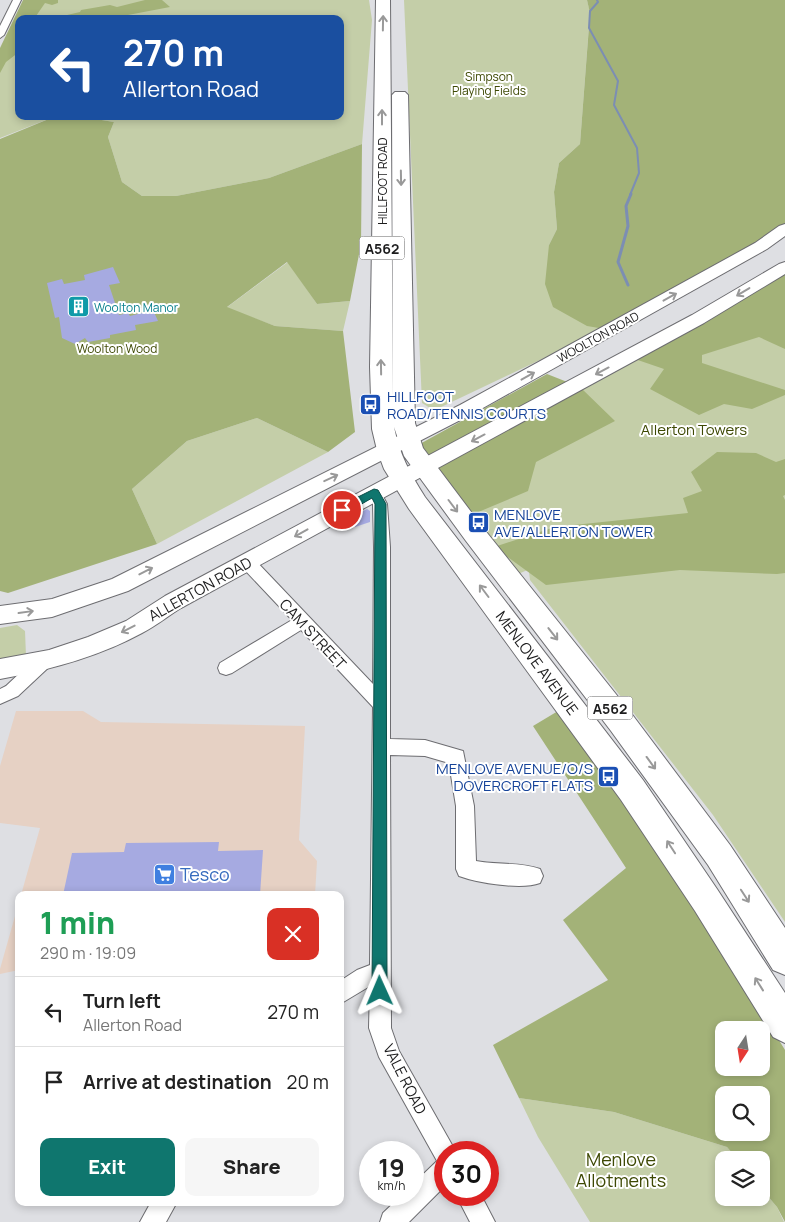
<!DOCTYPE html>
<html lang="en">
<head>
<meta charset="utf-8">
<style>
	:root { --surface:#fff; --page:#f6f6f6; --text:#222; --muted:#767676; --line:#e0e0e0; --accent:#0f766e }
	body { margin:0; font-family:Manrope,sans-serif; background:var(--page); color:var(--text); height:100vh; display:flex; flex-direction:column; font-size:19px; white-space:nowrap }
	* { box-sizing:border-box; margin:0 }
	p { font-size:16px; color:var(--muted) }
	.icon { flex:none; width:28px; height:28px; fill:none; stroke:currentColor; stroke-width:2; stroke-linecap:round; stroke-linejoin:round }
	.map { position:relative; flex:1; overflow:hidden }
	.sheet { position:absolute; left:15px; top:891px; width:329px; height:315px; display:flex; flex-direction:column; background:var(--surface); border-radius:10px; box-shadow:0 2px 8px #0003 }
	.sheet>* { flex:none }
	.top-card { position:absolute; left:15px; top:15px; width:329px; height:105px; border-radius:10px; box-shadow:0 2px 8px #0003; background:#1a4fa0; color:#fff; overflow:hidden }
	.needle { width:32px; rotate:192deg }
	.tools { position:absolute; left:715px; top:1021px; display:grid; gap:10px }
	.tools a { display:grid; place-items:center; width:55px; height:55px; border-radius:10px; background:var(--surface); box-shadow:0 2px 8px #0003; font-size:25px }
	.speed { position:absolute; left:359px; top:1141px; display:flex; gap:10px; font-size:25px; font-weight:700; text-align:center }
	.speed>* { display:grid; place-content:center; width:65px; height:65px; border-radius:50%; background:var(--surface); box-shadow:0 2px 8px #0003; line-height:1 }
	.speed small { font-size:12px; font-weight:400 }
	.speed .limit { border:8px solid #d22; background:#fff; color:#111 }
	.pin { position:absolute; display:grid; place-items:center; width:42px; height:42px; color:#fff; margin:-21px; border:2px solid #fff; border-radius:50%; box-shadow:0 1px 5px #0007 }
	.me { position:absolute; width:55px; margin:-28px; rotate:359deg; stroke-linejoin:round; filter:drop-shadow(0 0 4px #0008) }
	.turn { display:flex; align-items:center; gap:18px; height:105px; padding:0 25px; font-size:22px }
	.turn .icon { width:65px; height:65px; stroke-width:2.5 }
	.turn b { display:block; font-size:35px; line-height:42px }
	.round { display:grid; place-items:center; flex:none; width:52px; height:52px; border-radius:10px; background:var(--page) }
	.summary { display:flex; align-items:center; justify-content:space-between; height:85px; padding:0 25px }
	h1 { font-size:30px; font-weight:800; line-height:38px; color:#1e9e55 }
	.button { display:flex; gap:10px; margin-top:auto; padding:10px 25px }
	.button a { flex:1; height:58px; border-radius:10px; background:var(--accent); color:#fff; font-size:20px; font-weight:800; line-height:58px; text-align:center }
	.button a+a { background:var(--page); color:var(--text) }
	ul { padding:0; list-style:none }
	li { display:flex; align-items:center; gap:15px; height:70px; padding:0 25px; border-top:1px solid var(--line) }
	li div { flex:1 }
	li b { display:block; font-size:19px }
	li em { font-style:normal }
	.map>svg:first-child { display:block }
	.commercial { fill:#e6d1c4 }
	.green { fill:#c4cea8 }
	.forest { fill:#a3b278; fill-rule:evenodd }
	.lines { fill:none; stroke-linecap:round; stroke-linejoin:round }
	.stream-far1 { stroke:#7c8eb3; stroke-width:2 }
	.stream { stroke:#7c8eb3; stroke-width:3 }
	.building { fill:#a6aae1 }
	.minor-casing { stroke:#6d6d71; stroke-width:2 }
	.secondary-casing { stroke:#6d6d71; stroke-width:2 }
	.trunk-casing { stroke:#6d6d71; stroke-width:2 }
	.minor { fill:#fff; fill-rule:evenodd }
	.secondary { fill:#fff; fill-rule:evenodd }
	.trunk { fill:#fff; fill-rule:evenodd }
	.oneway { stroke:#999 }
	.route { fill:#0f766e; stroke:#0a4d48 }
	.labels { text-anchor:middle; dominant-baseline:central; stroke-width:4; stroke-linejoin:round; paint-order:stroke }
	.far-park-label { font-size:12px; fill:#3e4904; stroke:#fff }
	.far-street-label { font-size:12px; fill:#1c1c1d; stroke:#fff }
	.far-culture-label { font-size:12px; fill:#0d838f; stroke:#fff; text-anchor:start }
	.shield { fill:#fff; stroke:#606061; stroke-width:1 }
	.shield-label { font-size:14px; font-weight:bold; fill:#1c1c1d }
	.transit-label { font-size:15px; fill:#164399; stroke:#fff; text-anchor:start }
	.park-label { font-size:15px; fill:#3e4904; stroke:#fff }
	.street-label { font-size:15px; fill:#1c1c1d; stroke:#fff }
	.near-shop-label { font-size:18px; fill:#366cbe; stroke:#fff; text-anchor:start }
	.near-park-label { font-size:18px; fill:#3e4904; stroke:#fff }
</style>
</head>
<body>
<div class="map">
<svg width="785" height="1222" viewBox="0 0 785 1222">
	<rect width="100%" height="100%" fill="#dedfe3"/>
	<path class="commercial" d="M16 711H83L101 722 305 726 299 840 317 861 315 895H21L40 828 0 823V766Z
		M19 902V970L0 974V969Z"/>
	<path class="green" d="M24 0H369L372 20 362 144 269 178 176 196H142L122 182 108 137 114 122 77 116H340V19H19V116H56L0 138V55Z
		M404 0H587L590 12 580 144 559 163 554 192 557 229 549 245 605 329 439 408H430L422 403Z
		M288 262 317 304 350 301 343 331 275 326 226 308Z
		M785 269V922L713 815 530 580 529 572 626 529 518 574 430 468Z
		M257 418 328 452 157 544 132 489 187 441Z
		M17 625 25 631 26 656 0 659V628Z
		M519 1098 614 1112 727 1147 738 1160H724V1198H761V1188L777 1207 784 1222H590L538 1137Z"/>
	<path class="forest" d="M23 0H58V3L52 5 45 3 34 19H19V52L6 62 0 73V48Z
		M145 0H162L170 7 107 19H50L80 12 81 10 110 5 117 7Z
		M587 0H785V226L605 329 587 326 553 307 545 284 549 245 557 229 554 192 559 163 580 144 590 13Z
		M56 116H77L114 122 108 137 122 182 142 196H176L269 178 362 144 361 244 350 301 317 304 287 262 227 307 275 326 343 331 355 432 328 452 257 418 187 441 132 489 157 544 8 593 0 591V139Z
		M785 266V349L759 337 702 355V363L785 390V395L752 409 724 404 699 415 650 389 664 369 629 357Z
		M547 374 580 387 615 421 536 462 528 491 469 516 418 445Z
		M717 452 756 453 776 462 785 459V495L783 496 785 500V573L777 574 680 570 546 585 494 547 555 527 688 513 683 498 702 491 691 472Z
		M563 708 685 888 785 1050V1222L777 1207 761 1188V1160H738L727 1147 614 1112 519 1098 493 1045 608 980 563 920 626 868 533 726ZM724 1030H761V1068H724ZM724 1095H761V1132H724Z"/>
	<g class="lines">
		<path class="stream-far1" d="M597 0 598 2 590 11 589 28 618 81 614 105 637 148 639 173 630 195"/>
		<path class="stream" d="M628 285 618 262 628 226 626 206 631 194"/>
	</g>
	<path class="building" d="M113 267 120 283 109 285 119 315 128 313 130 316 153 310 158 321 135 325 136 330 110 335V338L88 342 85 338 75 344 62 338 59 317 55 318 47 283 62 279 64 284 85 280 84 275Z
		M367 509 370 511V522L355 527 348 519Z
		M219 842 218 851 263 850 260 895H63L72 853 124 852 126 843Z"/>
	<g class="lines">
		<defs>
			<path id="minor" d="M13 0H21L4 35 0 38V26Z
				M374 488 379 489 387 504 390 547V739L425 740 463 751 474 806 476 861C496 865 521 862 540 869L543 876 540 883C522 890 478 883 459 876L456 869V806L449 763 425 756 390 755 391 1028 399 1051 456 1152H445V1186L409 1222H380L383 1213 402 1195H412V1185L437 1161 379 1057 369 1028 370 986 340 1004V981L357 970 370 965 373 707 301 630 232 673 226 675 220 673 218 668 220 663 292 620 241 566 239 562 241 558 247 556 253 558 373 684 374 547 373 504 367 493 369 489Z
				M43 655 49 657 51 662 49 667 18 696 0 704V689L6 686 37 657Z
				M456 1195H481L495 1222H470Z
				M151 1202H177L166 1222H140Z"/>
			<path id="secondary" d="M785 224V236L767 249 474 413 128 591 52 617 0 624V606L52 599 112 579 460 405 755 243 779 226Z
				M785 262V274L704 323 181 608C168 616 156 626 142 633 98 657 49 670 0 679V659L49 650 88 637 126 621 165 596 692 315 779 264Z"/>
			<path id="trunk" d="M376 0H390L393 403 392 95 395 92H405L408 95 415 423 423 448 484 529 631 713 730 845 785 928V975L773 970 708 865 611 731 466 541 404 456 394 427C399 454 411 475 425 497L643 780 717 889 785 993V1043L773 1037 695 911 621 800 409 509 384 469 377 450 372 429 370 367Z"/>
		</defs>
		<use href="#minor" class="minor-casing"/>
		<use href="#secondary" class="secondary-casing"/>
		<use href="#trunk" class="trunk-casing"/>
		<use href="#minor" class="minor"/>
		<use href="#secondary" class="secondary"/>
		<use href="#trunk" class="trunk"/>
	</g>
	<defs><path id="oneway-shaft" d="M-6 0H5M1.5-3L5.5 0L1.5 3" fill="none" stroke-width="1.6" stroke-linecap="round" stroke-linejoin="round" transform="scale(1.25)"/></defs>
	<g class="oneway">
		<use href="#oneway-shaft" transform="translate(383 23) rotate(-89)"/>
		<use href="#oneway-shaft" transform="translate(382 117) rotate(-90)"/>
		<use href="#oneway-shaft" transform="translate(401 178) rotate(89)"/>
		<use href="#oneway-shaft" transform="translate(743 292) rotate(149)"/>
		<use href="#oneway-shaft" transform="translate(670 297) rotate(-29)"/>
		<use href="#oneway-shaft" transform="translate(381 367) rotate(-91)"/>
		<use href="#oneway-shaft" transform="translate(602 371) rotate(152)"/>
		<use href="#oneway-shaft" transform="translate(528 376) rotate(-29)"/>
		<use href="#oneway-shaft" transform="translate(478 438) rotate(152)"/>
		<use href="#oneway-shaft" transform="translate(331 478) rotate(-25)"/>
		<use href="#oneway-shaft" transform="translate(453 506) rotate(53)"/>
		<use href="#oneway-shaft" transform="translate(301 533) rotate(151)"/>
		<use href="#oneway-shaft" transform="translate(146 571) rotate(-27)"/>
		<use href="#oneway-shaft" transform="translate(484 591) rotate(-127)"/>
		<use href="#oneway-shaft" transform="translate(26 612) rotate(-8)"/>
		<use href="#oneway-shaft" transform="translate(128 629) rotate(153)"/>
		<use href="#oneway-shaft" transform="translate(553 634) rotate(52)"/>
		<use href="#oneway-shaft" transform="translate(651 763) rotate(54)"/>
		<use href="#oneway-shaft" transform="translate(671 847) rotate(-123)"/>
		<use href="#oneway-shaft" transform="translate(745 896) rotate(57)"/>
		<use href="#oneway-shaft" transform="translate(759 984) rotate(-122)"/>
	</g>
	<path class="route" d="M374 489 378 490 386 504 387 991 385 996 380 998 374 996 372 991 375 504 372 498 346 513 342 514 337 510 338 507Z"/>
	<defs>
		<symbol id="building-square" viewBox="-11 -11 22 22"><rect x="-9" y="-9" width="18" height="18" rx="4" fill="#0f9aa8" stroke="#fff"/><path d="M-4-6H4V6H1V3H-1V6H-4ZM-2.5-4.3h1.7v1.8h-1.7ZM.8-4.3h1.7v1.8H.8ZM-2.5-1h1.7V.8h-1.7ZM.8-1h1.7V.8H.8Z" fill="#fff"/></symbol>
		<symbol id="bus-square" viewBox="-11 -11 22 22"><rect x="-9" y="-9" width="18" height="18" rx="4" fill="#1a4fb4" stroke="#fff"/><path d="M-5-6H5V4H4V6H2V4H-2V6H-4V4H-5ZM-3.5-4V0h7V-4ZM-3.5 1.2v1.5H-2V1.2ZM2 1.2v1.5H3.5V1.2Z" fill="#fff"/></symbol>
		<symbol id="supermarket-square" viewBox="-11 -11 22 22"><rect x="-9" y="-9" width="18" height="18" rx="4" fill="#3f7fe0" stroke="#fff"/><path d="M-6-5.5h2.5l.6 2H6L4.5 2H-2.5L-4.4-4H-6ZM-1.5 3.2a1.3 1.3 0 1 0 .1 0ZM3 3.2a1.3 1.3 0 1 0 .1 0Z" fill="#fff"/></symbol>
	</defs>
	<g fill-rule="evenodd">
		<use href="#building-square" x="66" y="294" width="25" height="25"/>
		<use href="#bus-square" x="358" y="392" width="25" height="25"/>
		<use href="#bus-square" x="466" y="510" width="25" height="25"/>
		<use href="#bus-square" x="596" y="764" width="25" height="25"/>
		<use href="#supermarket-square" x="152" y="862" width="25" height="25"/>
	</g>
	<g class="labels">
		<g class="far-park-label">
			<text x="489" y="76">Simpson<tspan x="489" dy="14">Playing Fields</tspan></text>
			<text x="117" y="348">Woolton Wood</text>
		</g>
		<g class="far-street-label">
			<text transform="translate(382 181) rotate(-90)">HILLFOOT ROAD</text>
			<text transform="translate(598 337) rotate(-29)">WOOLTON ROAD</text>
		</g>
		<g class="far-culture-label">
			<text x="94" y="307">Woolton Manor</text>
		</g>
		<g class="shield">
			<rect x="359.5" y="236.5" width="45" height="23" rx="4"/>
			<rect x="587.5" y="696.5" width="45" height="23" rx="4"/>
		</g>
		<g class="shield-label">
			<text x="382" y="248">A562</text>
			<text x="610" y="708">A562</text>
		</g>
		<g class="transit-label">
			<text x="387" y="396">HILLFOOT<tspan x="387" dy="17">ROAD/TENNIS COURTS</tspan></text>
			<text x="494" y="514">MENLOVE<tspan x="494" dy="17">AVE/ALLERTON TOWER</tspan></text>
			<text x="593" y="768" text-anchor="end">MENLOVE AVENUE/O/S<tspan x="593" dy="17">DOVERCROFT FLATS</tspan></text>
		</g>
		<g class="park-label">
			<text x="694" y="429">Allerton Towers</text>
		</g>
		<g class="street-label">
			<text transform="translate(200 589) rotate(-29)">ALLERTON ROAD</text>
			<text transform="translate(313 634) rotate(47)">CAM STREET</text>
			<text transform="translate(537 663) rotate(53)">MENLOVE AVENUE</text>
			<text transform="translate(405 1079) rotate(63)">VALE ROAD</text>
		</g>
		<g class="near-shop-label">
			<text x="180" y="874">Tesco</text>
		</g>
		<g class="near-park-label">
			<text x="621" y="1159">Menlove<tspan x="621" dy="21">Allotments</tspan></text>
		</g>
	</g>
</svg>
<div class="tools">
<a><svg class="needle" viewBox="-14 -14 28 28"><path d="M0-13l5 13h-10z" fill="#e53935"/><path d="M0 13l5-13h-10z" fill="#767676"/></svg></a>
<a><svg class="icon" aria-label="search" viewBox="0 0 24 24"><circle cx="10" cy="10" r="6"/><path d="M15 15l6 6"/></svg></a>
<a><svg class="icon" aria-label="layers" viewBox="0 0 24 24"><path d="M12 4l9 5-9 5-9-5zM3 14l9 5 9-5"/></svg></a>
</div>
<div class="speed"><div>19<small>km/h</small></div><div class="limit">30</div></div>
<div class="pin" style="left:342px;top:510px;background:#d93025"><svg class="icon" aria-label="arrive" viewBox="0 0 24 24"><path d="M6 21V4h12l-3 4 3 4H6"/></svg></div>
<svg class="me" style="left:380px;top:991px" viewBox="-20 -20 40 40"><path d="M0-17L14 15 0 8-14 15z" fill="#0f766e" stroke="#fff" stroke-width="4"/></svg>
<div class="top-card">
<div class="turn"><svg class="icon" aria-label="left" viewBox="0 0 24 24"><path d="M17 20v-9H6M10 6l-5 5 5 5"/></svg><div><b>270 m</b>Allerton Road</div></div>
</div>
<section class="sheet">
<div class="summary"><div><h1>1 min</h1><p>290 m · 19:09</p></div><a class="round" style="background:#d93025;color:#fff"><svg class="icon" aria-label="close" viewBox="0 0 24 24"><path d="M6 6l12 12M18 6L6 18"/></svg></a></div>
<ul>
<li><svg class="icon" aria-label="left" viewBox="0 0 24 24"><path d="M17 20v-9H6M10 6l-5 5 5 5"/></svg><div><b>Turn left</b><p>Allerton Road</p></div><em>270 m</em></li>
<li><svg class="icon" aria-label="arrive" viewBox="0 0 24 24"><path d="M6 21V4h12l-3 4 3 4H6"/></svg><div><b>Arrive at destination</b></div><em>20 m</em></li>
</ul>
<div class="button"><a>Exit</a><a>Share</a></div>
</section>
</div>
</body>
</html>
